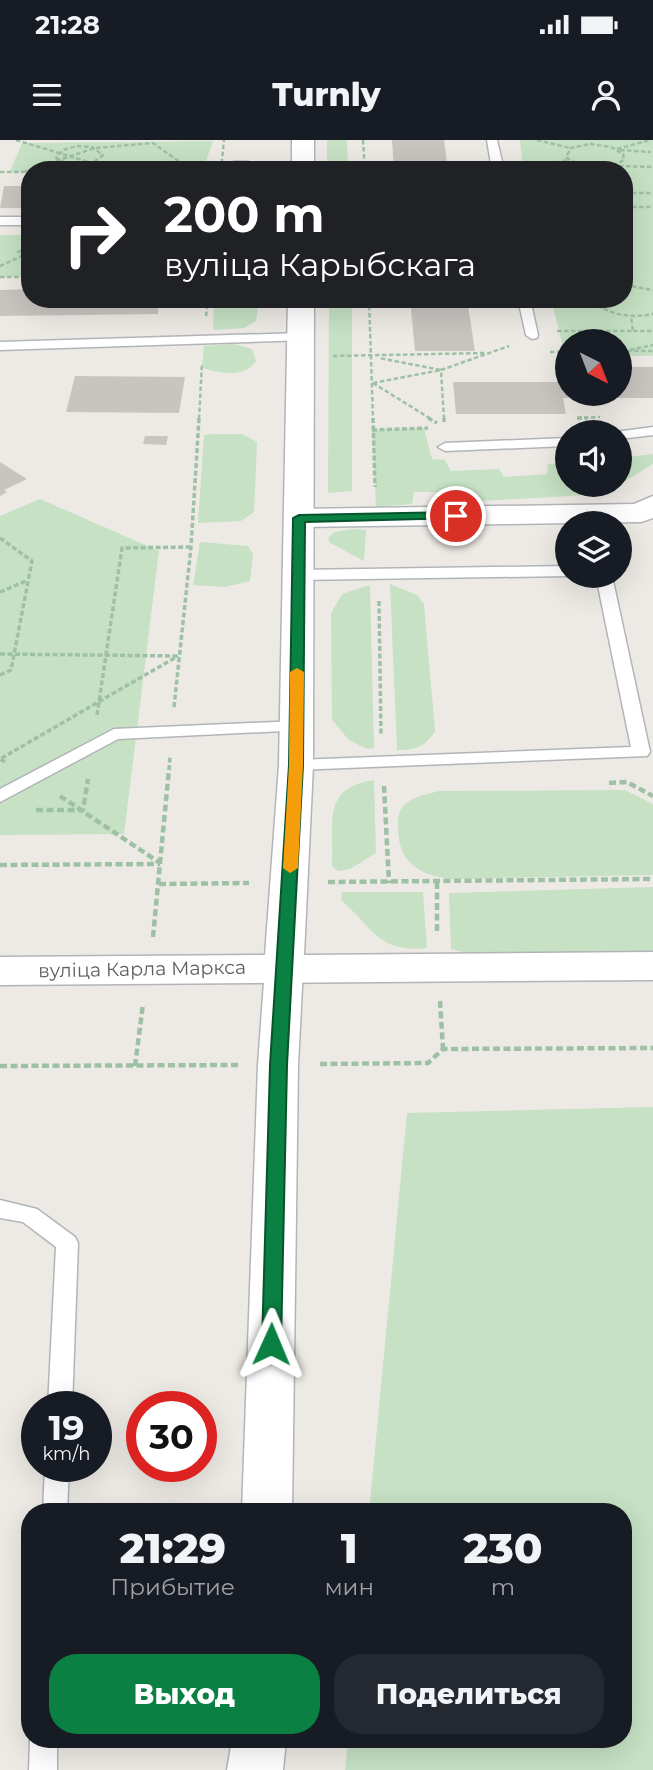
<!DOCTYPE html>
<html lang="ru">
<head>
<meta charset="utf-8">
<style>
	:root { --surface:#171b24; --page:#242831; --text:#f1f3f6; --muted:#9ea1a6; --accent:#0b8043 }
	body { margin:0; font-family:Montserrat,sans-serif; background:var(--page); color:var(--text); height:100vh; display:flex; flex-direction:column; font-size:26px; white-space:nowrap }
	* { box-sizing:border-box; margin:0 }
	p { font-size:23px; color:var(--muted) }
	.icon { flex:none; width:38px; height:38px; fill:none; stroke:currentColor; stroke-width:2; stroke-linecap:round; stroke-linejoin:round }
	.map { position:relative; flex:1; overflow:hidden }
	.panel { position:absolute; left:21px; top:1363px; width:611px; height:245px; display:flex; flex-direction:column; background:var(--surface); border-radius:28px; box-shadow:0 7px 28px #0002 }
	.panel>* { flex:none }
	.guide { position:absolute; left:21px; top:21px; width:612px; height:147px; border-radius:28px; box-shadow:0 7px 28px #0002; background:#202124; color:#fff; overflow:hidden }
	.needle { width:46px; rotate:138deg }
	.buttons { position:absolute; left:555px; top:189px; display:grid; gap:14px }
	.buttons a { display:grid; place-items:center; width:77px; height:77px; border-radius:50%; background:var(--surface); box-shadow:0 7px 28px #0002; font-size:35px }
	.speed { position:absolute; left:21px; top:1251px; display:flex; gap:14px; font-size:35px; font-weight:700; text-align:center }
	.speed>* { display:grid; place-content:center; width:91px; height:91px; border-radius:50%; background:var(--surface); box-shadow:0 7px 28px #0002; line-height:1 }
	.speed small { font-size:18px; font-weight:400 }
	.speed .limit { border:10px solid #d22; background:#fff; color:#111 }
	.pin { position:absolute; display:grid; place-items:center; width:60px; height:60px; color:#fff; margin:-30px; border:4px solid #fff; border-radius:50%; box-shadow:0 2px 7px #0007 }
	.me { position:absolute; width:77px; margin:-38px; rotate:1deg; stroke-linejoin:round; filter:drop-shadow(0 0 5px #0008) }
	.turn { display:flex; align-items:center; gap:24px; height:147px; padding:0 28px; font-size:32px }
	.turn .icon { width:91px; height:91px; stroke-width:2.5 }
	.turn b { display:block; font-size:49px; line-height:60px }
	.eta { display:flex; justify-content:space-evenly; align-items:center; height:119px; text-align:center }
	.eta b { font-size:42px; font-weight:800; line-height:49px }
	.cta { display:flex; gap:14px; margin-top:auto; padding:14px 28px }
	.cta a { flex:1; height:80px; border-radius:28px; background:var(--accent); color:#fff; font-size:28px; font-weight:800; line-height:80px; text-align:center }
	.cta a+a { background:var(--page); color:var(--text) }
	.status { display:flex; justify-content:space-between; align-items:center; height:49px; padding:0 35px; background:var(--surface); direction:ltr }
	.status svg { height:19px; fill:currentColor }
	header { display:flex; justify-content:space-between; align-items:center; height:91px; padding:0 28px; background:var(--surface); font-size:32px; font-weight:800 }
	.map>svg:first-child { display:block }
	.green { fill:#c6e1c4 }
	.building { fill:#c8c5c1 }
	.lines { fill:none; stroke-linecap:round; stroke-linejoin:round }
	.service-casing { stroke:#b2b5b8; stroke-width:3 }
	.minor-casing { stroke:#b2b5b8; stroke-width:3 }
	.secondary-casing { stroke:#b1b4b8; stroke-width:3 }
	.path-far2 { stroke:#9ec1a6; stroke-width:2.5; stroke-dasharray:4.5 2.5; stroke-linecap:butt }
	.path-far1 { stroke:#9ec1a6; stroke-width:3.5; stroke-dasharray:5 2.5; stroke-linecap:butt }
	.path { stroke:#9ec1a6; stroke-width:4.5; stroke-dasharray:7 3.5; stroke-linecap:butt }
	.service { fill:#fff; fill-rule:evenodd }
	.minor { fill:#fff; fill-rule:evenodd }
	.secondary { fill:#fff; fill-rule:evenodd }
	.route { fill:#0b8043; stroke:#07532c; stroke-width:2 }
	.slow { fill:#f59e0b }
	.labels { text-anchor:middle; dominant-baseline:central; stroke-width:6; stroke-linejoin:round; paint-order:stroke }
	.street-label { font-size:19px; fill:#5c6063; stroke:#fff }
</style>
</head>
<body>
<div class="status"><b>21:28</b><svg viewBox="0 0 49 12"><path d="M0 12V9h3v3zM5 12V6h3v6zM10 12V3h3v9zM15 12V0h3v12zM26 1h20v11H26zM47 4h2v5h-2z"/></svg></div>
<header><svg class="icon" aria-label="menu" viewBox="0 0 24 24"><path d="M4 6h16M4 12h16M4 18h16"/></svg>Turnly<svg class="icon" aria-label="person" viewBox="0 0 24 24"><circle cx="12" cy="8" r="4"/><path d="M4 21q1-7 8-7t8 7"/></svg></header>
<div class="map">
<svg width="653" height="1630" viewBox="0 0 653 1630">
	<rect width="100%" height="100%" fill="#edeae5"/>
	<path class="green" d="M327 0H347L348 30H327Z
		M520 0H653V216H620V201H567V215H565L551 159H625V30H523Z
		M213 1 203 30 10 32 22 3Z
		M0 95H30V137H0Z
		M214 159H259L256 181 244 188 213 190Z
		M329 159H352V351L328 353Z
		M234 204 252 209 256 221C246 238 217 234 202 227L204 206Z
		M424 288 432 319 445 320 451 331 499 329 504 337 547 334 548 324 567 323V345H619L603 354 446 363 444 352H414L412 364 376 367 372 290Z
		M214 294H242L257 302 254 372 241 381 198 383 204 295Z
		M653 314V324L620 344V318Z
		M40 359 159 411 124 694 0 695V376Z
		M352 389 366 390 364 421 330 403 328 398 334 392Z
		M200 402 248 406 253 414 250 441 225 447 193 445Z
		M390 444 417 455 424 464 435 591C427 606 414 611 397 610Z
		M370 445 374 608 367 609 349 600 332 580 331 473 342 454Z
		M374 640 376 713 350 729 338 731 332 726C334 682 321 648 374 640Z
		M625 650 653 664V735L451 739C418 735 398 722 398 687 398 680 398 672 403 666 411 657 428 654 439 651Z
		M653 747V816L471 814 451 809 449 753Z
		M342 752H423L427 808C377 813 374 788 341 760Z
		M653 967V1630H345L348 1600H623V1372H369L407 973Z"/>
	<path class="building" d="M392 0H444L448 30H394Z
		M233 20H249L248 30H231Z
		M4 46H30V68H0Z
		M30 149V159H159L158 174 0 176V150Z
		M410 159H467L475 211H415Z
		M558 227H567V254H620V227H653V258H563L566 274H456L453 242H560Z
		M75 236 185 237 179 273 66 272Z
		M145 296H168L166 305 143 304Z
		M0 322 27 339 4 350 7 352 0 356Z"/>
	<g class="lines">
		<defs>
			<path id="service" d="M487 0H497L504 30H492Z
				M0 77H30V85H0Z
				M518 159H530L538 195 537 198 532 199 526 195Z
				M301 193 306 194V200L0 210V202Z
				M653 287V295L620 299V292H615Z
				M567 298V306L445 311 438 307 445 303Z
				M567 426V436L298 440 290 435 298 430Z
				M596 436H612L650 612 647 616 296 630 287 625 296 620 631 607Z
				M297 581 305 586 303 590 118 599 0 662V649L114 589Z
				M0 1060 37 1069 75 1097 78 1103 72 1267H48L56 1107 23 1082 0 1078Z
				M45 1326H69L67 1372H43Z
				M30 1600H57V1630H29Z"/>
			<path id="minor" d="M653 356V378L641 382 299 387 289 384 284 378 289 372 299 369 634 364Z
				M284 814 298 818 303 828 298 925 292 1372H242L258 925 265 828 270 818Z
				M232 1600H286L283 1630H227Z"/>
			<path id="secondary" d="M292 0H314V30H292Z
				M288 159H314L313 625 304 815 653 812V840L0 845V817L265 815 279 625Z"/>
		</defs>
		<use href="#service" class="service-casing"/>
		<use href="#minor" class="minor-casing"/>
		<use href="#secondary" class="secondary-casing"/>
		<path class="path-far2" d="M16 0 115 30
			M363 0 365 30
			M537 0 570 8
			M590 4 611 7 623 14 624 20C605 31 584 30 566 17L571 8Z
			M77 6 92 7 103 15C89 28 72 28 56 18L63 10Z
			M617 9 650 0
			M620 10 651 12
			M619 26 653 27
			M221 30 224 0
			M522 30 568 20
			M0 32H25
			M23 32 95 8 153 3 191 30
			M625 53H653
			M625 67H653
			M28 107 18 112 30 116
			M0 126 24 115
			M0 137H30
			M625 145 653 150
			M369 159 373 279
			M595 159 597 165C615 176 633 178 653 174
			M552 166 597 165
			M206 176 208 159
			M557 191H633L631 177
			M633 191H653
			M630 210 653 205
			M620 211H653
			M550 212H567
			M333 216 486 213
			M373 243 431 279
			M373 243 441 230 379 218
			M577 278 600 277
			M199 279 202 223
			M444 279 441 230 509 206"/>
		<path class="path-far1" d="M373 278 375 347
			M428 278 437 283
			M444 278V282
			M577 278H587
			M372 290 428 288
			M0 398 32 421 11 530 0 535
			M0 452 26 441
			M379 461 381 596
			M0 514 177 516
			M174 567 191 407 199 278
			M97 575 122 408 191 407
			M5 622 0 619 178 516
			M169 630 170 617"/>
		<path class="path" d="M609 643 627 642 653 656
			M384 646 389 743
			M60 656 160 723
			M36 670H83L88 639
			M0 725 160 724
			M328 742 653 739
			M437 742V793
			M159 744 249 743
			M153 797 169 629
			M440 861 443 909
			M320 924 428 923 443 909 653 908
			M0 926 238 925
			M135 926 143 864"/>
		<use href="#service" class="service"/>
		<use href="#minor" class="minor"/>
		<use href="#secondary" class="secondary"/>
	</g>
	<path class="route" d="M456 372 460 373V378L305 382 303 625 287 925 281 1204 278 1210 271 1212 265 1210 262 1204 270 925 289 625 293 378 299 375Z"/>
	<path class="slow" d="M297 528 304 532 303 625 298 728 290 733 283 728 289 625 290 532Z"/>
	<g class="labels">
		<g class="street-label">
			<text transform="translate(142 829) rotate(-1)">вуліца Карла Маркса</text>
		</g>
	</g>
</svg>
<div class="buttons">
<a><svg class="needle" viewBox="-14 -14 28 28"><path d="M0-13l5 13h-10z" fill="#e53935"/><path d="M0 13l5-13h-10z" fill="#9ea1a6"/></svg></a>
<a><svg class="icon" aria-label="sound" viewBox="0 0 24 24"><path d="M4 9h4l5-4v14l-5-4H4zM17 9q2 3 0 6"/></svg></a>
<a><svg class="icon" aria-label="layers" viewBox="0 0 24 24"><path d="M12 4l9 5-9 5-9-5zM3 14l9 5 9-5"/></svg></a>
</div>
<div class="speed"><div>19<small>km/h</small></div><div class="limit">30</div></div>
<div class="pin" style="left:456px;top:376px;background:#d93025"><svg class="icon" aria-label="arrive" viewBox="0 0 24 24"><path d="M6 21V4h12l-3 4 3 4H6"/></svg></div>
<svg class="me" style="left:271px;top:1204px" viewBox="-20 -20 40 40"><path d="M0-17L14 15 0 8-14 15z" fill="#0b8043" stroke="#fff" stroke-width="4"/></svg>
<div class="guide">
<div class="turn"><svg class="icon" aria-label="right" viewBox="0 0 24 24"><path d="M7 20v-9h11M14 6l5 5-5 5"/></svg><div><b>200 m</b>вуліца Карыбскага</div></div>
</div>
<section class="panel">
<div class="eta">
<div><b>21:29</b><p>Прибытие</p></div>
<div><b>1</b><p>мин</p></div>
<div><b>230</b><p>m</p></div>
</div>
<div class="cta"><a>Выход</a><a>Поделиться</a></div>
</section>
</div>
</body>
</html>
